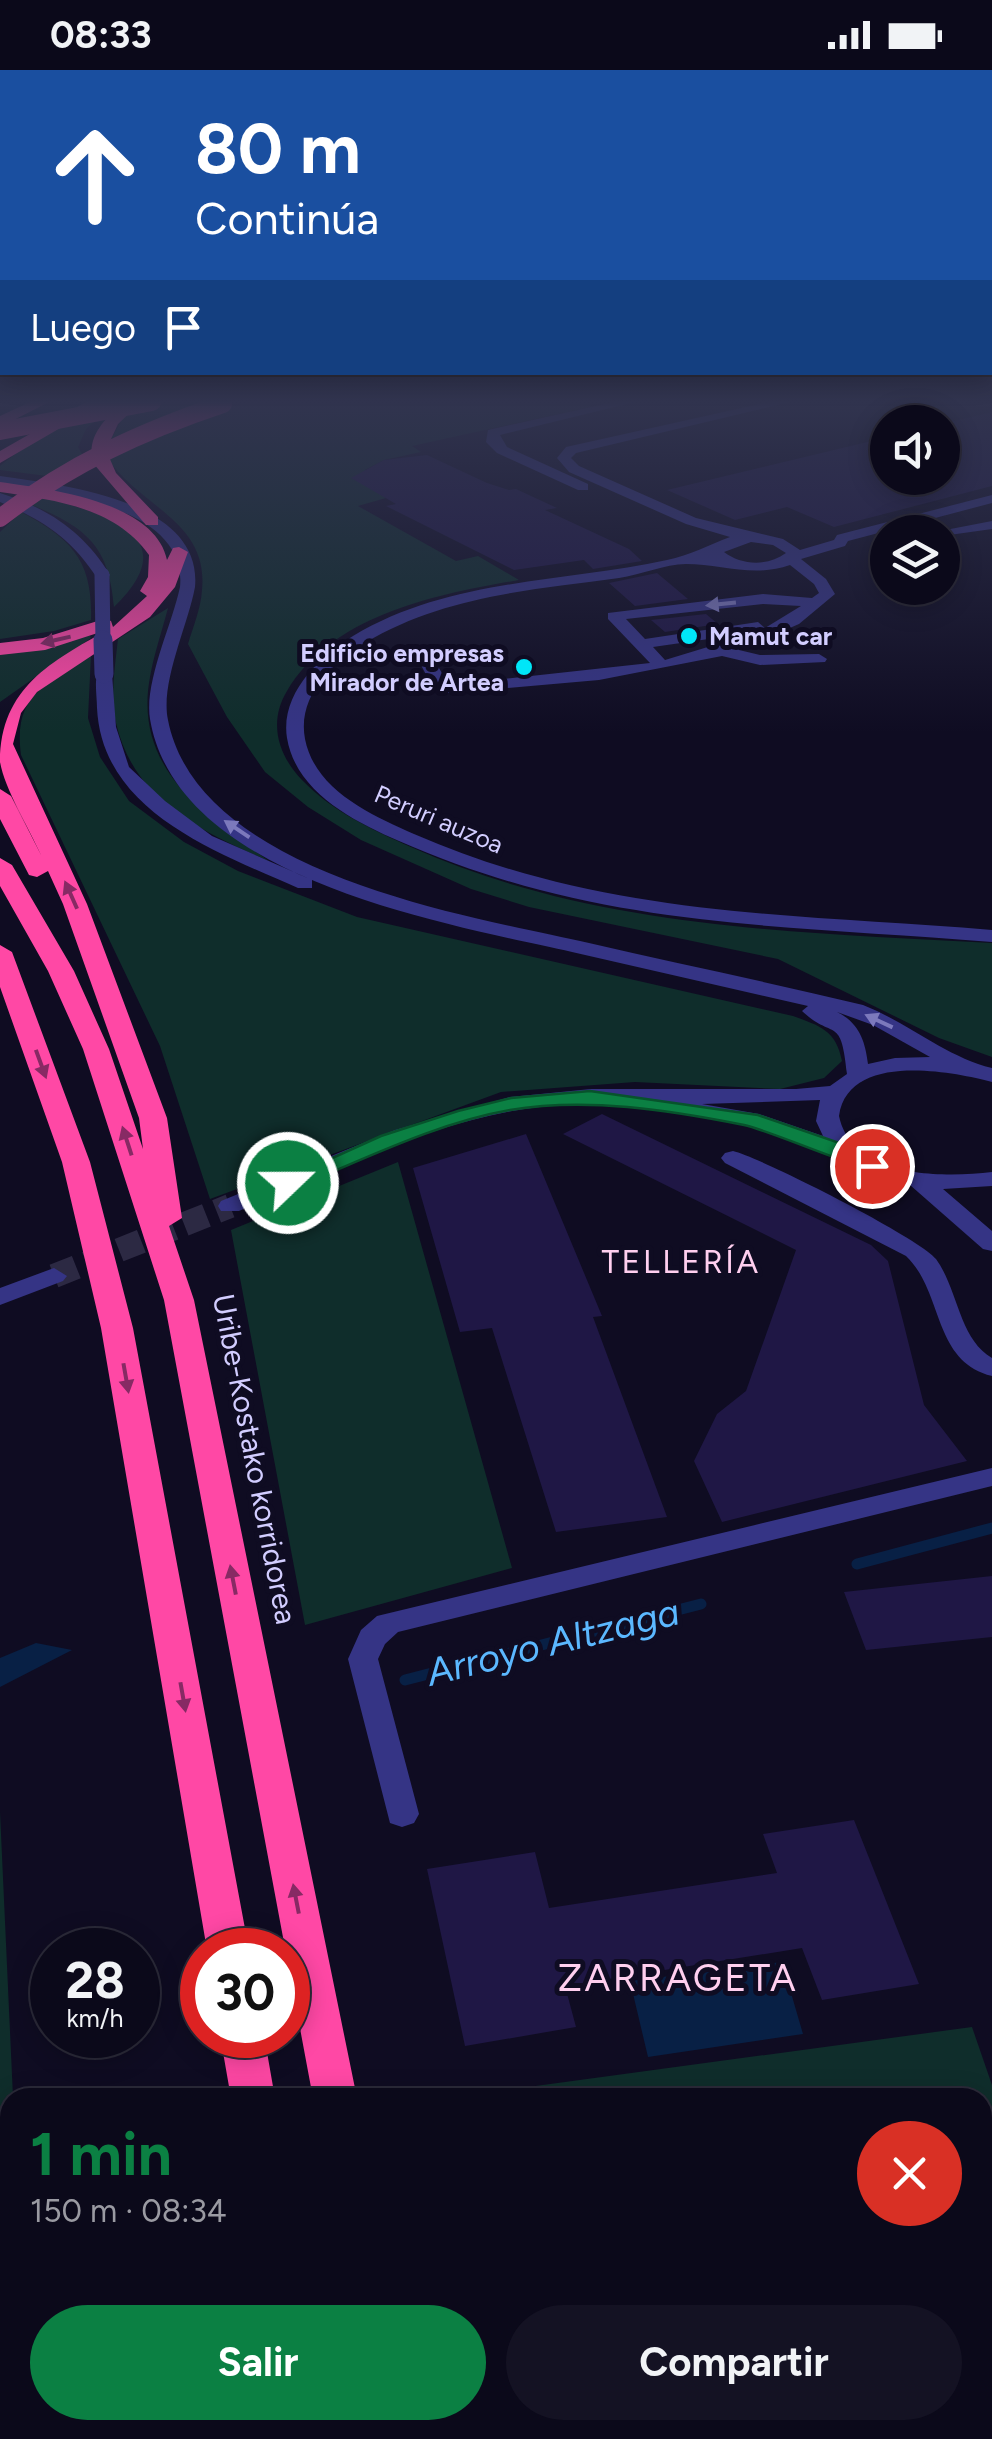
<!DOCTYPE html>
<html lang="es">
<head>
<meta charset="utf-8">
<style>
	:root { --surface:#0b091a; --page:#141223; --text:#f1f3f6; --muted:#9a9aa2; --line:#2b2a39; --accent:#0b8043 }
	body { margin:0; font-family:Figtree,sans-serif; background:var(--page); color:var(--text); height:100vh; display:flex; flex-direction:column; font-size:38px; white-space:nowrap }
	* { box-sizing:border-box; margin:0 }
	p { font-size:32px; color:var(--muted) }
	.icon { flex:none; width:55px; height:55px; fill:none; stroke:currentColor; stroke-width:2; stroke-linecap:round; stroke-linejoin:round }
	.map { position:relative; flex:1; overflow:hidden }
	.details { position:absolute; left:0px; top:2018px; width:992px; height:352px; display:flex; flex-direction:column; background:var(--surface); border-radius:30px 30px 0 0; box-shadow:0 5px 25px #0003,0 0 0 2px var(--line) }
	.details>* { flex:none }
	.hud { position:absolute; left:0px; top:0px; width:992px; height:305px; box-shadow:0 5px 25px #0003,0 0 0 2px var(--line); background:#1a4fa0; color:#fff; overflow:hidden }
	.controls { position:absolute; left:870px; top:335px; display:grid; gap:20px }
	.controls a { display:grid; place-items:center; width:90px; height:90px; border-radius:50%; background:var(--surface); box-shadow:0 5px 25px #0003,0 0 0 2px var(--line); font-size:50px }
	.speed { position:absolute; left:30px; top:1858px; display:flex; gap:20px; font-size:50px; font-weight:700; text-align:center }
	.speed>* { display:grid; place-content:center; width:130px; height:130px; border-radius:50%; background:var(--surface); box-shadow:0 5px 25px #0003,0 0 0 2px var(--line); line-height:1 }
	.speed small { font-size:25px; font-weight:400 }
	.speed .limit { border:15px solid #d22; background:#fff; color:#111 }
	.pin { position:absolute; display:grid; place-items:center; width:85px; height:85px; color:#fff; margin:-42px; border:5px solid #fff; border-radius:50%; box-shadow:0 2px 10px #0007 }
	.me { position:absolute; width:110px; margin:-55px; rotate:68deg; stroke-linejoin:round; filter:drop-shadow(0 0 8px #0008) }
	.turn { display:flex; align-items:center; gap:35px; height:210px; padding:0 30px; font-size:45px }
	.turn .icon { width:130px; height:130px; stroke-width:2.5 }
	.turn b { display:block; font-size:70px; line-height:85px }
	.then { display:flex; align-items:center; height:95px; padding:0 30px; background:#0003; gap:20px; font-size:38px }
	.round { display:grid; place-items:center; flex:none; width:105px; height:105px; border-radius:52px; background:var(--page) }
	.overview { display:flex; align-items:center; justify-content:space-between; height:170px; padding:0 30px }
	h1 { font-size:60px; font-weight:700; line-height:75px; color:var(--accent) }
	.primary-button { display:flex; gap:20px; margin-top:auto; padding:20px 30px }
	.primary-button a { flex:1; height:115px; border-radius:60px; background:var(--accent); color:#fff; font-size:40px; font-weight:700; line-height:115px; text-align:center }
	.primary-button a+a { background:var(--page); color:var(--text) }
	.status { display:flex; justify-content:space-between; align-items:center; height:70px; padding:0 50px; background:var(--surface); direction:ltr }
	.status svg { height:28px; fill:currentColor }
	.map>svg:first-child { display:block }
	.green { fill:#0f2d2b }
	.water { fill:#082045 }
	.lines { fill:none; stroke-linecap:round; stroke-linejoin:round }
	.stream { stroke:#082045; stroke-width:11 }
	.building { fill:#1f1745 }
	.minor-tunnel { stroke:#2c2943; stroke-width:24; stroke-dasharray:24 11; stroke-linecap:butt }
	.minor { fill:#353485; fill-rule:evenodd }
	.highway { fill:#ff48a5; fill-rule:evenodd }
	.minor-bridge-far1 { stroke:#353485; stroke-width:15 }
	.minor-bridge { stroke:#353485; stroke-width:19 }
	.highway-bridge { stroke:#ff48a5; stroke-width:18 }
	.oneway { fill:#7c79bc }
	.oneway2 { fill:#872a64 }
	.route { fill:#0b8043; stroke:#07532c; stroke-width:2.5 }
	.poi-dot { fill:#00e6f8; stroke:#0f0c22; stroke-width:4 }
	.labels { text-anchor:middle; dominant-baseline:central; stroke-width:10; stroke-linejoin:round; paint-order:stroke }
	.far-poi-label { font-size:25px; font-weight:bold; fill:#d2cdff; stroke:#0f0c22; text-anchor:start }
	.far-street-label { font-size:25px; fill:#d2cdff; stroke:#0f0c22 }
	.street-label { font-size:30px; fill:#d2cdff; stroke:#0f0c22 }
	.neighbourhood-label { font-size:32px; letter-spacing:2.5px; fill:#ffcfef; stroke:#0f0c22 }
	.near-water-label { font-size:38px; font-style:italic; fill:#5bb8ff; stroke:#0f0c22 }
	.near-neighbourhood-label { font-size:38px; letter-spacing:2.5px; fill:#ffcfef; stroke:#0f0c22 }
</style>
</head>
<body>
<div class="status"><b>08:33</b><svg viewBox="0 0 49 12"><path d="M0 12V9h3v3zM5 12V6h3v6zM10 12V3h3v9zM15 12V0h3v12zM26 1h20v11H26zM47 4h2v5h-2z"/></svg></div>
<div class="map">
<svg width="992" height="2369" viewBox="0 0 992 2369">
	<rect width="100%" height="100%" fill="#0f0c22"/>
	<path class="green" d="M168 332H218L108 374 128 340Z
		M248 332 594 333 585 338 412 376 421 382 384 390 365 400 361 411 386 428 358 436 456 491 478 486 519 510C437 524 332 545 287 621 268 652 278 685 302 710 333 742 371 759 411 777 593 859 796 862 992 873V987L939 968 778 889 529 837 471 819 361 770 308 737 265 702 227 647 188 574C193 557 201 538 202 520 209 450 138 437 106 386L192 349Z
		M103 344 86 359 78 377 83 386 47 406 0 400V396C32 370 62 353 103 344Z
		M42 427C103 444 189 464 114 537 109 476 87 458 32 435Z
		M21 442C72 469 93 491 91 550L54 561 0 569V462Z
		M168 538C162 561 154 584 150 607 133 698 204 745 269 791 202 762 134 731 116 653 110 627 115 596 118 569Z
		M88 563 91 568 0 632V582Z
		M91 585 88 648 100 687 129 731 184 772 238 801 357 847 793 946C820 956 836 960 842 991L824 1008 780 1019 635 1012 501 1022 210 1129 160 976 21 685C13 624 45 616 91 585Z
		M398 1092 512 1498 305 1555 231 1160Z
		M0 1742 13 2027 10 2360H36L37 2369H0Z
		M972 1957 992 2015V2369H513L511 2360H982V2028L454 2027Z"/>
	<path class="water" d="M36 1573 72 1580 0 1617V1588Z
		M782 1892 803 1964 648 1987 630 1911Z"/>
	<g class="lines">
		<path class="stream" d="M857 1494 992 1458
			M405 1610 701 1534"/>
	</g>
	<path class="building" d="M992 342V416L834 457 787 437 735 450 667 420 888 367V408H942V354Z
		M427 385 487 413 509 420 516 419 557 438 545 440 629 479 642 491 593 499 584 490 514 500 386 436 396 434 351 408 384 390Z
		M657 503 688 529 635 536 609 513Z
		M706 544 718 554 665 562 651 550Z
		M602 1044 871 1175 888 1191 924 1335 967 1391 722 1452 694 1391 717 1344 746 1321 796 1180 563 1064Z
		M526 1064 602 1246 593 1247 667 1447 556 1462 492 1258 460 1262 413 1098Z
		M992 1506V1567L866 1580 844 1522Z
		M854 1750 919 1914 822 1930 802 1878 565 1916 576 1957 465 1976 427 1799 535 1782 549 1838 777 1803 763 1764Z"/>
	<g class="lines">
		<path class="minor-tunnel" d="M54 1206 230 1136"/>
		<path class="minor" d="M614 332H635L500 365 507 377 588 414V420H578L497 383 486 372 488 360Z
			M768 332H790L576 383 571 388 579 396 696 448 783 469 800 480 834 470 837 465 992 425V433L848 471 845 476 801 489 826 509 835 524 799 554 739 580 760 585 819 584 827 589 825 592 760 595 722 586 599 610 449 623 430 612 414 582 416 579H428L443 605 458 614 650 593 608 549V543L763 524 812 528 819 523 814 514 790 495C754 508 721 494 686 494 665 494 640 505 619 508 531 520 443 526 365 573 332 593 297 626 305 669 315 720 371 745 414 764 607 848 788 843 992 860V872C779 854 601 860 399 771 353 751 296 722 287 668 280 624 319 587 353 566 450 508 561 513 667 490 690 485 709 475 730 467L686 454 569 402 557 388 566 377ZM751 472 773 475 786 483C767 497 741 495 724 482ZM763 534 801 536 765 558 758 552 645 569 626 549ZM757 562 665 590 653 577Z
			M0 406C61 415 203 429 195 517 188 555 160 613 168 650 198 803 463 845 589 873 680 894 772 913 863 935 907 952 946 987 992 998V1012C950 1001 848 982 839 1046 852 1108 942 1108 992 1102V1116L943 1119 992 1161V1181L983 1179 910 1115 864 1102 840 1087 747 1055 677 1043 674 1038 677 1033C620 1032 562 1031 507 1042 413 1060 326 1105 239 1141H221L218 1136 221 1131 395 1060 510 1027 591 1019H796L830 1016 847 1004C841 944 834 971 802 941L808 936C729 918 651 900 572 882 443 853 177 809 150 649 144 612 172 555 180 517 188 436 56 423 0 414ZM837 942 873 955 930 987 895 988 868 994C865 970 859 953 837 942ZM820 1030 816 1051 823 1066 759 1044 702 1034Z
			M0 423C48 438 84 462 110 505L107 508H97C71 468 43 450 0 432Z
			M992 451V459L942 466V462H935Z
			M98 600 112 604 116 657 129 697 165 731 212 766 312 810V818H298C217 782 102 742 97 638 97 626 94 612 98 600Z
			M733 1081C762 1088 921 1169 936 1189 958 1219 959 1269 992 1288V1306C932 1291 944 1222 906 1186L725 1093 721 1088 725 1083Z
			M54 1198 67 1206 63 1211 0 1235V1218Z
			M992 1398V1416L398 1562 385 1574 378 1589 419 1744 414 1753 402 1757 390 1753 348 1589 361 1560 377 1546Z"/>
		<path class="highway" d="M30 332H49L0 357V346Z
			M86 332H105L0 393V381Z
			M124 332H141L118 354 106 380 116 403 158 447V455H146L93 393C86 366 105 349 124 332Z
			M0 412C48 419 155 431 167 490L173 478 179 477 188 482 175 517 150 547 37 622 21 643 13 674 87 834 167 1048 182 1148 169 1156 194 1230 357 2028H313L164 1230 83 979 48 901 0 816V788L12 795 74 901 109 979 143 1079 139 1048 63 834 48 801 37 807 29 805 0 749V719L11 726 41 785C29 758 5 720 0 692 0 617 53 591 107 560L45 580 0 585V573L43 568 104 549 111 551 113 557 147 526 140 521 148 507 149 485C115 437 54 430 0 422Z
			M0 875 12 882 90 1092 133 1258 249 1880H207L101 1258 62 1092 0 917Z
			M220 1965H264L275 2028H231Z
			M239 2360H334L336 2369H239Z
			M376 2360H426L428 2369H378Z"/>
		<path class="minor-bridge-far1" d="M102 505 103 573"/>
		<path class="minor-bridge" d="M103 570 104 604"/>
		<path class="highway-bridge" d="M0 361 152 332
			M0 448C68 395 142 361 223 334"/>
	</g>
	<defs><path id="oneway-solid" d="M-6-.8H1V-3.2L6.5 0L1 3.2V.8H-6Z" transform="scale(2.5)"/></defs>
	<g class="oneway">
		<use href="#oneway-solid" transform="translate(721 534) rotate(174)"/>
		<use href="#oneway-solid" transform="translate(237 759) rotate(-146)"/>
		<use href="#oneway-solid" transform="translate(879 951) rotate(-155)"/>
	</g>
	<g class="oneway2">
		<use href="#oneway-solid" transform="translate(56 570) rotate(167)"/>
		<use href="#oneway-solid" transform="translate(71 825) rotate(-114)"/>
		<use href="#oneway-solid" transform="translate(41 994) rotate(70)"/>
		<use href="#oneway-solid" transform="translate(127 1071) rotate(-108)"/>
		<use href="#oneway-solid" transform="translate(126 1308) rotate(80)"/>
		<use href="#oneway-solid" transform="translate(233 1510) rotate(-101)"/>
		<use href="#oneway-solid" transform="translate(183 1627) rotate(80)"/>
		<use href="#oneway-solid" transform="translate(296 1829) rotate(-101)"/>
	</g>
	<linearGradient id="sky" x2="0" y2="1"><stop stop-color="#080713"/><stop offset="0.5" stop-color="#31344f"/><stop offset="1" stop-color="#31344f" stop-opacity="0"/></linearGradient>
	<rect width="992" height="663" fill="url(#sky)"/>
	<path class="route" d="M590 1021 758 1045 860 1080 882 1096 879 1100C866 1103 769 1060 744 1055 669 1040 586 1027 510 1040 436 1053 365 1089 296 1117H281L277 1113 381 1066 458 1041 511 1028Z"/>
	<g class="poi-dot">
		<circle cx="689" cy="566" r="10"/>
		<circle cx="524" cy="597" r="10"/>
	</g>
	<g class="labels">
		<g class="far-poi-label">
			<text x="709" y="566">Mamut car</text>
			<text x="504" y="583" text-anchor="end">Edificio empresas<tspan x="504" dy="29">Mirador de Artea</tspan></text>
		</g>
		<g class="far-street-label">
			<text transform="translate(439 749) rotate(23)">Peruri auzoa</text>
		</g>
		<g class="street-label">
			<text transform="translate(255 1389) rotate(79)">Uribe-Kostako korridorea</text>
		</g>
		<g class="neighbourhood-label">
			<text x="681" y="1192">TELLERÍA</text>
		</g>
		<g class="near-water-label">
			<text transform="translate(553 1572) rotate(-14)">Arroyo Altzaga</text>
		</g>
		<g class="near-neighbourhood-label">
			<text x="678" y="1908">ZARRAGETA</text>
		</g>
	</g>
</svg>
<div class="controls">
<a><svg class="icon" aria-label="sound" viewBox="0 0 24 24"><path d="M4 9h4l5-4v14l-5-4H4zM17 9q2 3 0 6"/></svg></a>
<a><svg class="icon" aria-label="layers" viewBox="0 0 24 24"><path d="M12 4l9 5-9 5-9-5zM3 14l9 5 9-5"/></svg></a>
</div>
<div class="speed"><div>28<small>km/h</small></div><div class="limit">30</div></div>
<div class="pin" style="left:872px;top:1096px;background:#d93025"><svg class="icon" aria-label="arrive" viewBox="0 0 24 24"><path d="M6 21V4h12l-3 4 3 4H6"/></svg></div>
<svg class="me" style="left:288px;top:1113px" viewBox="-20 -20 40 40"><circle r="17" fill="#0b8043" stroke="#fff" stroke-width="3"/><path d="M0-11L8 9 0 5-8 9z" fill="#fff"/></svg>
<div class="hud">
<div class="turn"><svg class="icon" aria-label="ahead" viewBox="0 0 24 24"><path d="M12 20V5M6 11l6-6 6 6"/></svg><div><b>80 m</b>Continúa</div></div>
<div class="then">Luego<svg class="icon" aria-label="arrive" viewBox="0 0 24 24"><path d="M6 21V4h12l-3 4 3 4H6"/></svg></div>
</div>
<section class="details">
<div class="overview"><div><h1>1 min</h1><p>150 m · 08:34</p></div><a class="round" style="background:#d93025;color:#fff"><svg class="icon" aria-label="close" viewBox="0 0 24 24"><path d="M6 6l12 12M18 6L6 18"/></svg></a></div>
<div class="primary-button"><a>Salir</a><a>Compartir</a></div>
</section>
</div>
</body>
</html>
